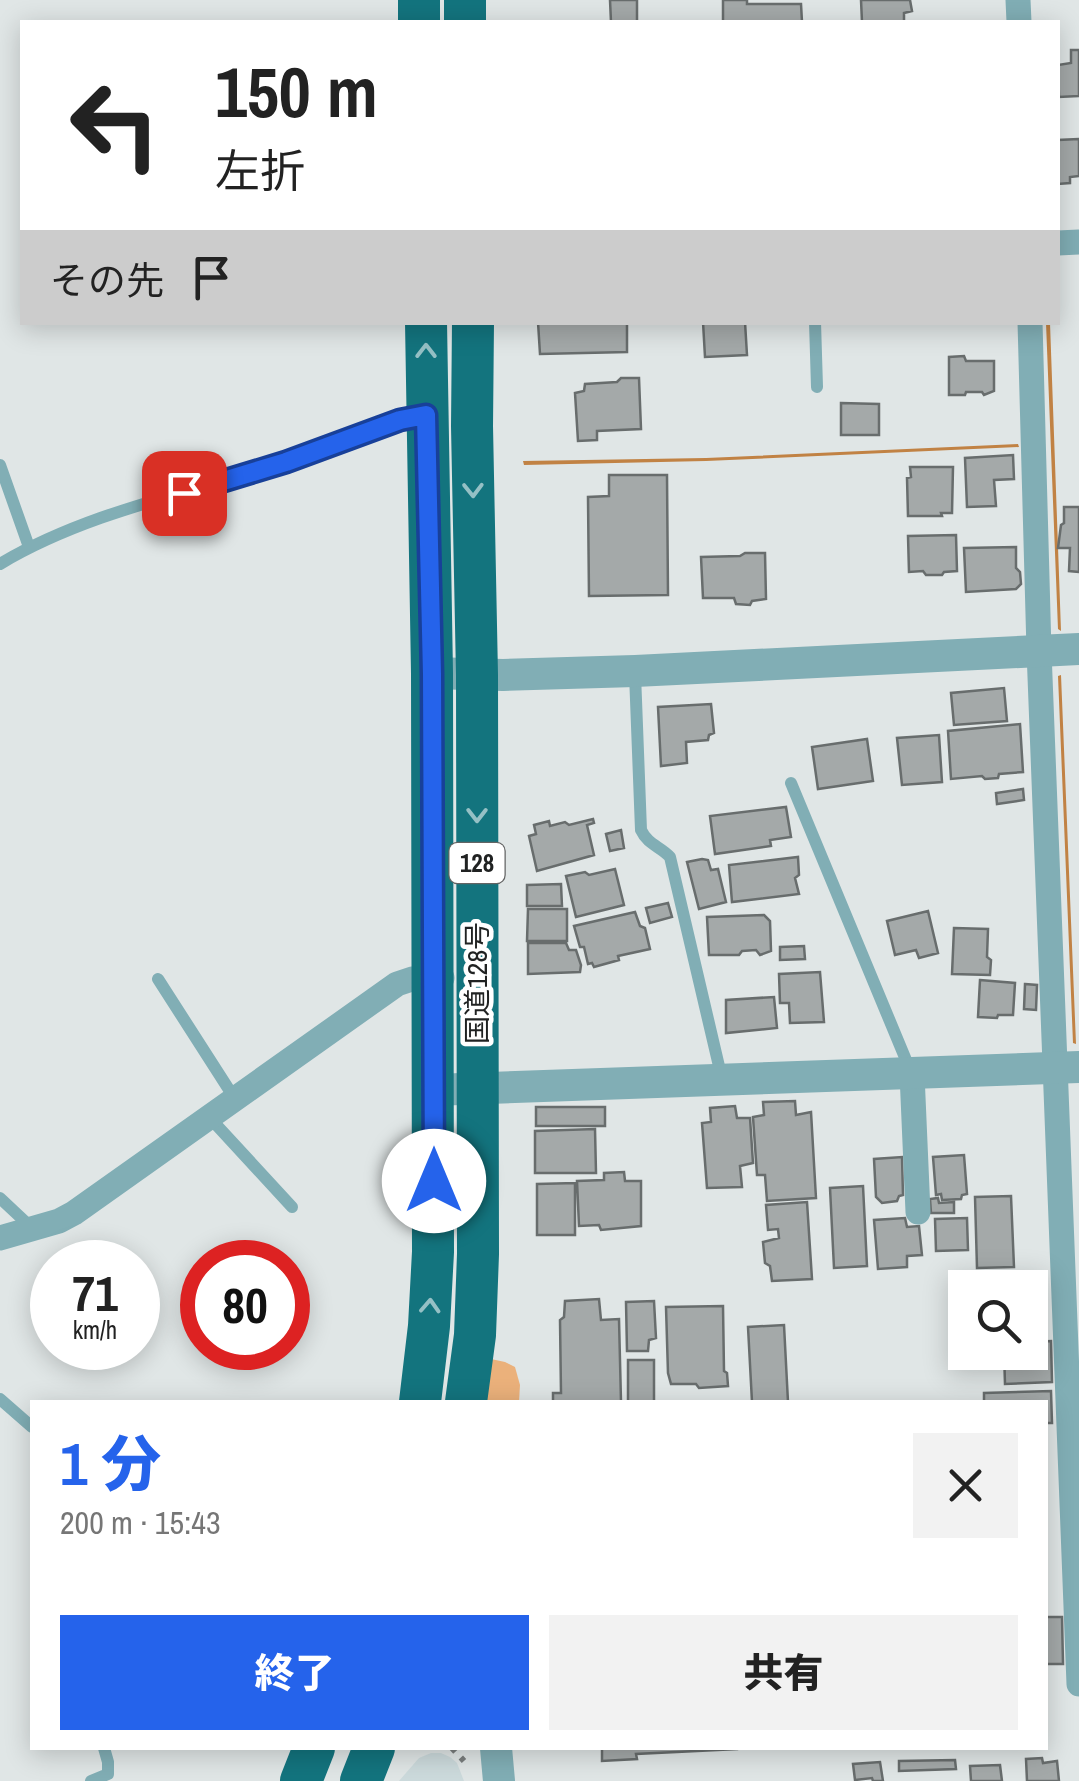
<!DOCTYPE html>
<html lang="ja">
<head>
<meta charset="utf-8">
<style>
	:root { --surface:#fff; --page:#f2f2f2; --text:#222; --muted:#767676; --accent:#2563eb }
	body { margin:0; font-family:"Archivo Narrow","Noto Sans JP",sans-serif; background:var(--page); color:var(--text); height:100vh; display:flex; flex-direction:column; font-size:38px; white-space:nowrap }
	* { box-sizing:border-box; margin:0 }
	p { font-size:32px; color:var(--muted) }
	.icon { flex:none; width:55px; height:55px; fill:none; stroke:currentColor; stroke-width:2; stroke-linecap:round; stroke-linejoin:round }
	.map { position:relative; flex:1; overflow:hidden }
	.drawer { position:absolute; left:30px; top:1400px; width:1018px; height:350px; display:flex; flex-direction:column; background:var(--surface); border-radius:0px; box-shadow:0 5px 25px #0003 }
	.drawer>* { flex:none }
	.hud { position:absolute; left:20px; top:20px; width:1040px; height:305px; border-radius:0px; box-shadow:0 5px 25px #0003; background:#fff; color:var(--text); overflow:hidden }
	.buttons { position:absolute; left:948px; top:1270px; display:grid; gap:20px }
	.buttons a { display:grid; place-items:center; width:100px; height:100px; border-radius:0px; background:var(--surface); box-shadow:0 5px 25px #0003; font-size:50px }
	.speed { position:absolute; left:30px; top:1240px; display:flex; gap:20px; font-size:50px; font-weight:700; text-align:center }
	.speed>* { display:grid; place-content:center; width:130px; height:130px; border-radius:50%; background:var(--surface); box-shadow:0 5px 25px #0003; line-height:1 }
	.speed small { font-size:25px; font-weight:400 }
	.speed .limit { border:15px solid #d22; background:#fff; color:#111 }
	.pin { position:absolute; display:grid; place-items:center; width:85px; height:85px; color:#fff; margin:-42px; border-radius:20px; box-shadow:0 5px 15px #0006 }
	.me { position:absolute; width:110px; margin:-55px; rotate:0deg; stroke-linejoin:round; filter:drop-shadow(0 0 8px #0008) }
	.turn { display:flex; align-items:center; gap:35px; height:210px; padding:0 30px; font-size:45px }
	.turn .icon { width:130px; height:130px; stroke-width:2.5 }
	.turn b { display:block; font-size:70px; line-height:85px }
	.then { display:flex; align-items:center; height:95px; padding:0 30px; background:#0003; gap:20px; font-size:38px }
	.round { display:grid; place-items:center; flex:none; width:105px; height:105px; border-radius:0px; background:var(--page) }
	.overview { display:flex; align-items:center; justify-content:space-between; height:170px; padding:0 30px }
	h1 { font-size:60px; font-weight:800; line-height:75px; color:var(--accent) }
	.button { display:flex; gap:20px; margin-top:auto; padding:20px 30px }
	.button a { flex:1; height:115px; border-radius:0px; background:var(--accent); color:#fff; font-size:40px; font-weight:800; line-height:115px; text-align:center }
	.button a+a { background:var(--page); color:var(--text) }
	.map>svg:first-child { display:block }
	.built { fill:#ccdadc }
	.green { fill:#ebb17b }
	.water { fill:#c18244 }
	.building { fill:#a4a9a9; stroke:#686d6d; stroke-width:2.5 }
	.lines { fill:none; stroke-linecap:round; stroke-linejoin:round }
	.path { stroke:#7a7e7e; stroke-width:6; stroke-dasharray:5 8; stroke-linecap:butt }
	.service { stroke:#81aeb5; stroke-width:12 }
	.minor { stroke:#81aeb5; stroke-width:25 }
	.tertiary { stroke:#81aeb5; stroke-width:32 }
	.trunk { stroke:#13747e; stroke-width:42 }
	.oneway { stroke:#95c0c5 }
	.route-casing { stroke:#184099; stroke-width:25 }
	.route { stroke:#2563eb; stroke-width:18 }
	.labels { text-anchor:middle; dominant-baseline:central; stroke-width:9; stroke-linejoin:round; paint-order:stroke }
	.shield { fill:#fff; stroke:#636464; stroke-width:2.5 }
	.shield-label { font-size:25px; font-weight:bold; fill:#202222 }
	.street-label { font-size:28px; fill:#202222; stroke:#fff }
</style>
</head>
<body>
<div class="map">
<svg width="1079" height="1781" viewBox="0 0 1079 1781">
	<rect width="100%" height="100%" fill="#e0e6e6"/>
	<path class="built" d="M431 1753H441L450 1757 457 1763 464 1781H399L419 1758Z"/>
	<path class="green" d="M491 1359 505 1362 515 1367 520 1385 519 1402H486Z"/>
	<path class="water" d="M1046 323H1050L1061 631 1058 629Z
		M1018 444 1019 447 706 461 524 465 523 461 706 458Z
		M1061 675 1076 1044 1073 1043 1058 676Z"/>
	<path class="building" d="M610 0H637V22H611Z
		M723 0H747V4H801L802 22H723Z
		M861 0H910L912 11 904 13V22H862Z
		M1071 50H1079V96L1059 97 1058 65 1071 63Z
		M1079 139V176L1070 177V183L1058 184V140Z
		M538 322H627V352L540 354Z
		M703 322H745L747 355 705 357Z
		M964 356 966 361H994V391L984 395 982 392H966L965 395H949V357Z
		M621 378H639L641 429 597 431V440L578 441 575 393 584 391 585 384 617 382Z
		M841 403 879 404V435H841Z
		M1013 455 1014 479 994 480 996 506 967 507 965 458Z
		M910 467H953L952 513H941L942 516H908L907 478 911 477Z
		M609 475H667L668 595 589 596 588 497 609 496Z
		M1064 507H1079V572L1069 571 1070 548H1058L1061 525 1064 523Z
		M956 535 957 571 944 572 942 575H926L923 571 909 572 908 536Z
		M1016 547V568L1020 572 1021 584 1016 589 966 592 964 548Z
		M745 553H765L766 599 752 601 750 605 736 604 734 598H703L701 557 740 556Z
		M1004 688 1007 721 954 725 951 693Z
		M711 704 714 733 709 735 708 740 686 742 687 763 661 766 658 707Z
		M1020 724 1023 772 999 774 998 778 985 779 982 776 951 779 948 731Z
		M939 735 942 782 902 785 897 738Z
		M867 739 873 781 818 789 812 747Z
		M1023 789 1024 800 997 804 996 793Z
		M786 807 791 837 770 840 771 846 715 854 710 816Z
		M593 819 594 823 587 825 594 855 537 871 529 836 536 834 534 825 549 821 550 826 565 822 569 825Z
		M621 830 624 848 610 851 606 834Z
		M798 857 799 875 795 878 799 894 732 902 729 865Z
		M702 859 708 860 711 870 718 869 726 902 699 909 687 862Z
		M615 869 624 905 576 917 566 876 585 872 589 875Z
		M561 884 562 906H527V885Z
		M668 903 672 917 650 923 646 908Z
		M528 909H567V941H527Z
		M928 911 938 953 919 958 916 950 895 955 887 921Z
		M635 912 640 926 645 928 650 949 618 956 619 960 594 967 592 963 588 964 584 947H580L574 926Z
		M764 915 770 921 771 951 760 955 756 950 742 951 739 955H709L707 917Z
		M954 928 988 929 987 957 991 960 990 975 952 974Z
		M528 943H566L569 950H576L581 965 580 972 528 974Z
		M804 946 805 959 780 960V947Z
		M820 972 824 1022 790 1023 789 1003H780L779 974Z
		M980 980 1015 983 1013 1015H998L997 1018 978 1017Z
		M1025 984 1037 985 1036 1010 1024 1009Z
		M774 997 777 1028 726 1033V1000Z
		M795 1101 796 1115 811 1112 816 1198 767 1201 765 1175H757L753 1117 764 1115 763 1102Z
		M735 1106 737 1118H750L753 1163 740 1166 742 1187 707 1188 702 1123 711 1122 710 1108Z
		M536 1107H605V1126H536Z
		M595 1129 596 1173H535V1131Z
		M964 1155 967 1194 962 1195 961 1199 942 1200 941 1194 936 1195 933 1157Z
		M902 1157 903 1195 899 1196 897 1201 882 1203 876 1197 874 1159Z
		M624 1172 625 1181H641V1226L601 1230 599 1225 579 1226 577 1181 604 1180V1173Z
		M575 1183V1235H537V1184Z
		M863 1186 867 1266 834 1268 830 1188Z
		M1011 1196 1014 1267 977 1268 975 1197Z
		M938 1198 939 1203 954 1202V1213H931L930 1199Z
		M807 1202 812 1279 772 1281 770 1266 765 1263 763 1242 779 1238 778 1229 768 1230 766 1205Z
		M905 1218 907 1227 919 1226 922 1255 907 1256V1267L878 1269 874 1220Z
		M967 1218 968 1250 936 1251 935 1219Z
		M1039 1285 1040 1318H1035L1036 1324H1030V1288H972Z
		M599 1299 601 1320 619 1319 621 1402H553V1393H561L560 1320 564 1317 565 1301Z
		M654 1301 656 1338 649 1340 648 1351H627L626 1302Z
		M723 1306 724 1371 727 1373 728 1386 699 1388 696 1384H671L668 1373 666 1307Z
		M784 1325 788 1402H752L748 1327Z
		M1051 1341 1052 1382 1005 1384 1004 1352H1030V1342Z
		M628 1360H654V1402H628Z
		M1051 1391 1052 1423H1045V1402H984V1393Z
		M1045 1617H1062L1063 1664H1046Z
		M602 1748H737V1749L636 1754 637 1759 602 1761Z
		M1042 1758 1043 1763 1057 1761 1059 1781H1027L1026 1759Z
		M955 1760 956 1769 899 1771V1761Z
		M880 1762 883 1781H873L872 1778 855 1780 853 1764Z
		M1000 1765 1002 1781H971L970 1766Z"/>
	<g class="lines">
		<path class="path" d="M452 1748 464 1761"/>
		<path class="service" d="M815 322 817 387
			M0 465 29 547
			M0 564C85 513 188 493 282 463 328 448 373 426 421 416
			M635 674 641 830C648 845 660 846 670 857L722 1079
			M791 783 911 1072
			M158 979 235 1099
			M210 1118 292 1207
			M0 1198 33 1229
			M0 1399 32 1427
			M91 1781 108 1774V1762L104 1748"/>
		<path class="minor" d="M1018 0 1019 22
			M1058 243 1079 242
			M1030 322 1039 651 1079 1684
			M912 1074 918 1212
			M0 1238 59 1221 74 1213 397 984 412 979 442 978"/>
		<path class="tertiary" d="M432 673 503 675 635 671 1079 649
			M433 1090 1079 1067
			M496 1748 499 1781"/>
		<path class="trunk" d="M419 0V22
			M465 0V22
			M420 1402 429 1326 433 1252 432 673 426 322
			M466 1402 475 1335 478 1254 477 675 472 426 473 322
			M301 1781 314 1748
			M361 1781 374 1748"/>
	</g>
	<defs><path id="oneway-chevron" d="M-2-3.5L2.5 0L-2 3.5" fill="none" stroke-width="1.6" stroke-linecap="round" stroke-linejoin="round" transform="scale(2.5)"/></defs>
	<g class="oneway">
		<use href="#oneway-chevron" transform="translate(426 351) rotate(-90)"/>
		<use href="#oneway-chevron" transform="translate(473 490) rotate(89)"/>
		<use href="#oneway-chevron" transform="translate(477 815) rotate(90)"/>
		<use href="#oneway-chevron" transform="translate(430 1306) rotate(-87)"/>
	</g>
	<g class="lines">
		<defs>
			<path id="route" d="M184 493 286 462 400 420 426 415 432 674 434 1181"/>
		</defs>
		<use href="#route" class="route-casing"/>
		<use href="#route" class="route"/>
	</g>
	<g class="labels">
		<rect class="shield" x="449.5" y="843" width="55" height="40" rx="8"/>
		<g class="shield-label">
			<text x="477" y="863">128</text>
		</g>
		<g class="street-label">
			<text transform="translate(477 983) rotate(-90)">国道128号</text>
		</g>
	</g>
</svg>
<div class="buttons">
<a><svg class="icon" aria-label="search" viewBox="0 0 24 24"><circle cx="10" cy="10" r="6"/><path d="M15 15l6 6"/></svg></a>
</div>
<div class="speed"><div>71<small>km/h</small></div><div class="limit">80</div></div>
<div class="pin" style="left:184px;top:493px;background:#d93025"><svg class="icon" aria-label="arrive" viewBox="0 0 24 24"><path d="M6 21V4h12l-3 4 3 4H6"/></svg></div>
<svg class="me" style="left:434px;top:1181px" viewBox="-20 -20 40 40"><circle r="19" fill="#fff"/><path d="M0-13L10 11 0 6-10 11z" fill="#2563eb"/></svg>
<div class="hud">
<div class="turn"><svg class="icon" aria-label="left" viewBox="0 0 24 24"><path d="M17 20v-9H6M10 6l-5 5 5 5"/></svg><div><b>150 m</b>左折</div></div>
<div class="then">その先<svg class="icon" aria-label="arrive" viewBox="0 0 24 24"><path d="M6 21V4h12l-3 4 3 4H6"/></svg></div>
</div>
<section class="drawer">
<div class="overview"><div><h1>1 分</h1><p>200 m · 15:43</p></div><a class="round"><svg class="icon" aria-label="close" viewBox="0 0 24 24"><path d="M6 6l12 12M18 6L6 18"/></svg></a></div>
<div class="button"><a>終了</a><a>共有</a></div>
</section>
</div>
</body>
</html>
